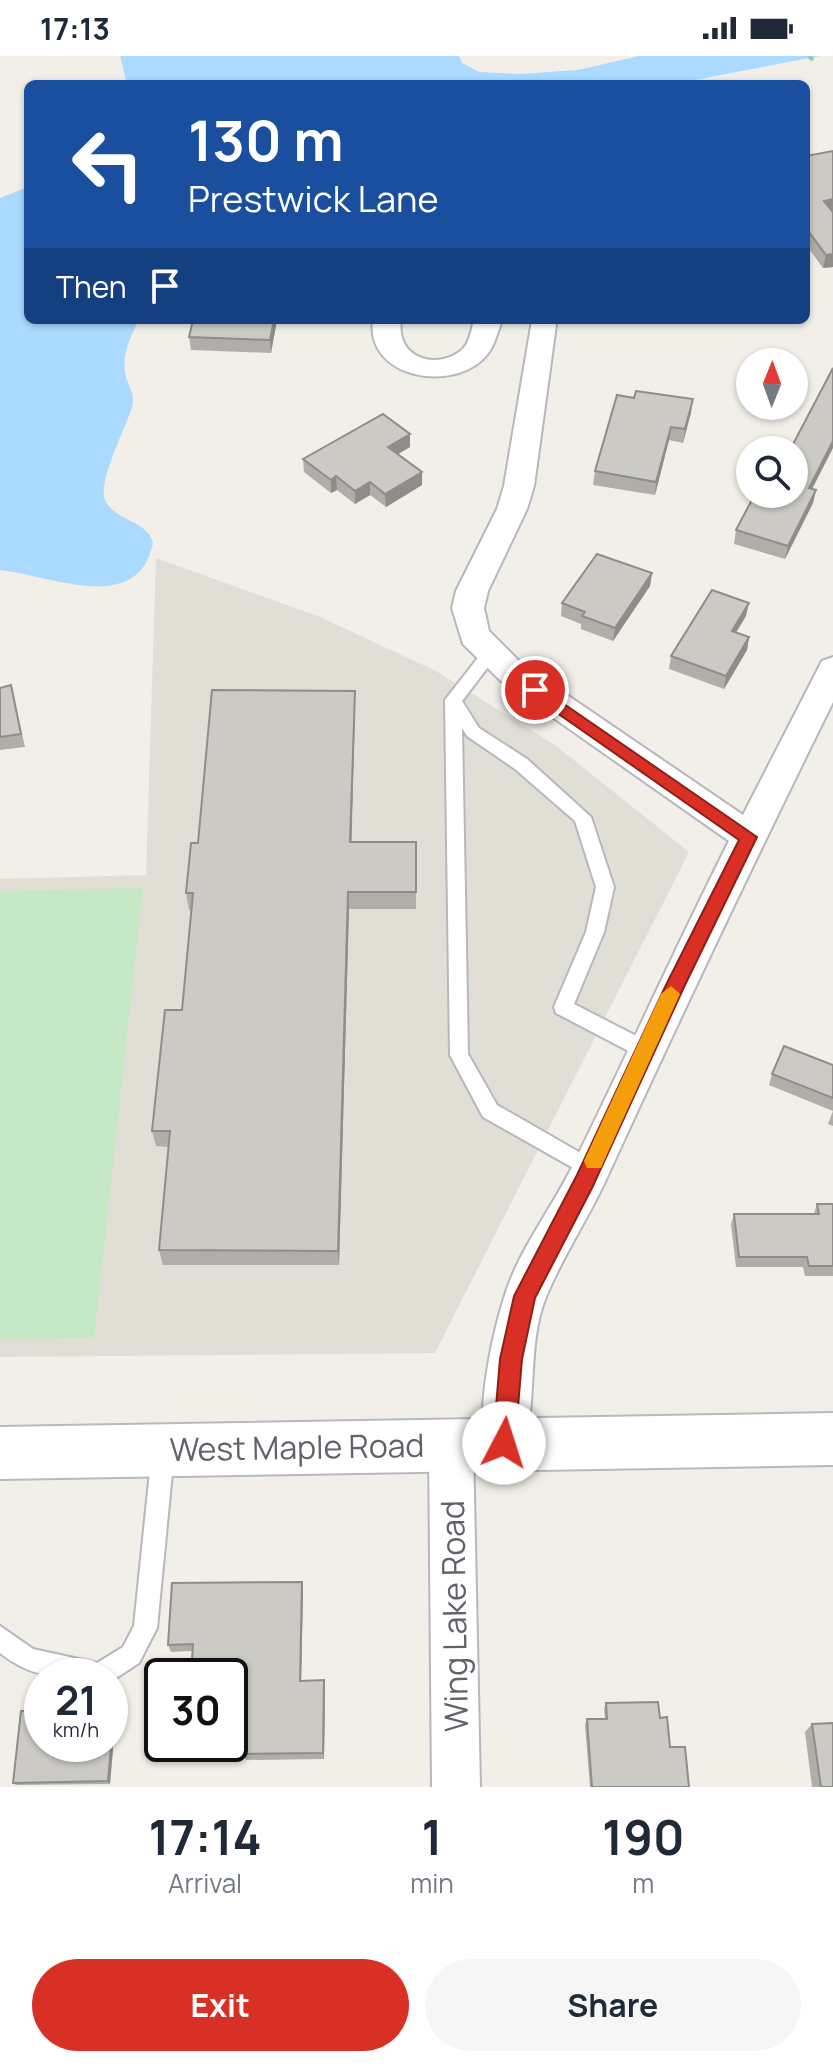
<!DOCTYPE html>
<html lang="en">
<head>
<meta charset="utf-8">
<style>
	:root { --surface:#fff; --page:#f6f6f7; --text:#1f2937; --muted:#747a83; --accent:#d93025 }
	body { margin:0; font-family:Manrope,sans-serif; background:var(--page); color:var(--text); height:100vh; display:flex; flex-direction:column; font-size:30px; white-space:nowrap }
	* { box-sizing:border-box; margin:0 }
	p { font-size:26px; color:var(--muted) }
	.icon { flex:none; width:44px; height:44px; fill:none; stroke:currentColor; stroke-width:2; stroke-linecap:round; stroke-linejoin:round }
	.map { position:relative; height:1731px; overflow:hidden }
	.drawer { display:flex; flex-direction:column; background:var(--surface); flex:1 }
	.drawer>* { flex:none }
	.guide { position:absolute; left:24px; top:24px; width:786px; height:244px; border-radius:12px; box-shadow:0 2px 6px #0004; background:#1a4fa0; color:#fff; overflow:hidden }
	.needle { width:52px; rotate:1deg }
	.buttons { position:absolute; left:736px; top:292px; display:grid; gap:16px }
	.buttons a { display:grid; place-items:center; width:72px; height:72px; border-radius:50%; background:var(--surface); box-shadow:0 2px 6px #0004; font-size:40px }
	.speed { position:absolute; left:24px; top:1602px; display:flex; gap:16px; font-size:40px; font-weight:700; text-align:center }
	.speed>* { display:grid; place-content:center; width:104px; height:104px; border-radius:50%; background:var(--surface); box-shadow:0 2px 6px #0004; line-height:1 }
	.speed small { font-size:20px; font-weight:400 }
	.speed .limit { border:4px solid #111; border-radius:12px; background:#fff; color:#111 }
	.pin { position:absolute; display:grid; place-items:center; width:68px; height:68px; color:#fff; margin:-34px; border:4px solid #fff; border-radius:50%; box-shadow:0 2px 8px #0007 }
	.me { position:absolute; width:88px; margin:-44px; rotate:5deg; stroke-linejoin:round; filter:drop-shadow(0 0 6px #0008) }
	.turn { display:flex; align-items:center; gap:28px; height:168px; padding:0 32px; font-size:36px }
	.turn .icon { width:104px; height:104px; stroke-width:2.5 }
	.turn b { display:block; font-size:56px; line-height:68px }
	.then { display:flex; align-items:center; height:76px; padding:0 32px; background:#0003; gap:16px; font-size:30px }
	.eta { display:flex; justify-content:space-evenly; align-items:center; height:136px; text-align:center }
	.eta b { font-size:48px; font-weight:700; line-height:56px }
	.action { display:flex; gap:16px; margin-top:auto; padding:16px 32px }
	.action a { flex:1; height:92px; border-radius:48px; background:var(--accent); color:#fff; font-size:32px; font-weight:700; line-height:92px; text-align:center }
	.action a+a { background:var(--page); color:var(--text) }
	.status { display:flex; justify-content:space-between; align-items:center; height:56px; padding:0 40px; background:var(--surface); direction:ltr }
	.status svg { height:22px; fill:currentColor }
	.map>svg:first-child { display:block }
	.education { fill:#e1ded6 }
	.green { fill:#c5e8c5 }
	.water { fill:#aadaff }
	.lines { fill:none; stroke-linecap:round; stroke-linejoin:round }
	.service-casing { stroke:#b5b8bc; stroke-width:4 }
	.minor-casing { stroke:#b5b8bc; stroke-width:4 }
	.secondary-casing { stroke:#b6babf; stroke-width:4 }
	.path { stroke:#9cc7a9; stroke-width:4; stroke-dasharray:6 3; stroke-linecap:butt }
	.service { fill:#fff; fill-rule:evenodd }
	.minor { fill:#fff; fill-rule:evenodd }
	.secondary { fill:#fff; fill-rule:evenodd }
	.wall { fill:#afaea9 }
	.shaded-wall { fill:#8f8d8a }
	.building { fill:#cccac5; stroke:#8f8d8a; stroke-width:2 }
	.route { fill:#d93025; stroke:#8d1f18; stroke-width:2 }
	.slow { fill:#f59e0b }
	.labels { text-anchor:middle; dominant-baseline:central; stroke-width:6; stroke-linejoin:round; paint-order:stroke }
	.near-street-label { font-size:32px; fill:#5f6368; stroke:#fff }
</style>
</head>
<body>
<div class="status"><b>17:13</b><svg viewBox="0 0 49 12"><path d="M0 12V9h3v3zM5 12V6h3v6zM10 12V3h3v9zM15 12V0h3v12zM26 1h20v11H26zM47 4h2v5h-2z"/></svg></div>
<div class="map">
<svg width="833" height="1731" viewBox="0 0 833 1731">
	<rect width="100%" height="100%" fill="#f1efe8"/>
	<path class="education" d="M156 502 320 561 436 615 555 689 689 796 435 1297 0 1301V823L146 819Z"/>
	<path class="green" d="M143 832 94 1282 0 1283V835Z"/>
	<path class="water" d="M120 0H459L462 7 479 16 520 18 578 14 639 0H820L674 28H127Z
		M28 131V264H139C131 279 122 298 125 316 127 330 136 336 132 351 126 372 97 426 105 444 115 466 148 464 153 487 138 561 50 519 0 514V142Z"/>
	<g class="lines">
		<defs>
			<path id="service" d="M490 592 498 598 462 645 479 672 527 703 591 761 614 831 604 876 574 948 652 988 654 994 652 1000 645 1002 638 1000 556 957 554 951 586 876 596 831 575 765 515 713 467 680 462 672 468 998 497 1049 598 1107 601 1113 598 1119 591 1122 483 1061 450 999 445 644 484 594Z
				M163 1385 171 1388 174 1396 157 1572 139 1607 110 1626V1620C63 1620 39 1627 0 1597V1570L33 1593 97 1607 123 1591 134 1570 152 1396 155 1388Z"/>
			<path id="minor" d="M373 264H401C395 309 448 314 466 289 470 282 472 272 474 264H502C497 278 494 293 483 303 448 337 365 320 373 264Z
				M532 264H552L556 269 534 430 527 453 488 535 484 552 489 575 523 609 743 759 822 605 833 601V646C754 806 678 966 604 1128 586 1166 562 1202 546 1241 525 1292 540 1353 519 1402L504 1408 489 1402C473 1365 492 1280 504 1242 517 1197 550 1155 571 1113 625 1004 674 894 729 785L501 625 463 588 452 552 456 535 497 453 504 430Z
				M451 1367 466 1373 473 1388 480 1731H432L429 1388 436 1373Z"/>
			<path id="secondary" d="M833 1357V1409L0 1423V1371Z"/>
		</defs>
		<use href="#service" class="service-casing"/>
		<use href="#minor" class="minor-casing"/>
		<use href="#secondary" class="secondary-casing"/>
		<path class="path" d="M809 0 813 4"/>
		<use href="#service" class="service"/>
		<use href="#minor" class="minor"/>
		<use href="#secondary" class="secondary"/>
	</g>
	<path class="wall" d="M806 100 833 211 823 212 806 189Z
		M193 264H277L271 297 191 294 189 281Z
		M634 342 693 343 683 387 669 384 655 439 593 429 595 415Z
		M410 378V391L398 398 422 416V429L386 451 370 439 355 448 337 434 331 437 304 416 303 403Z
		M812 433 816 434 813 447 785 503 734 488 736 474Z
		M652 517 650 530 613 585 581 573V568L561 560 562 547Z
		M746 560 736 576 749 581 747 594 724 633 669 613 671 600Z
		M11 629 25 691 0 694V632Z
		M355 635V653L351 786H416V853H349L339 1209H163L159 1194 169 1091 156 1090 152 1075 182 954 191 854H189L186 837 198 787Z
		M833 1009V1055L769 1029 772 1018Z
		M833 1055V1070L828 1068Z
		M817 1148H833V1220H805L803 1211H736L731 1168 734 1158H814Z
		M302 1526 303 1533 301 1624 325 1631 324 1703 246 1704 244 1698 246 1645H230V1620L192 1595 171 1596 168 1589Z
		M606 1647 660 1662 670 1691 689 1731H590L585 1669 587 1663H605L604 1653Z
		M116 1657 110 1728 16 1729 13 1727Z
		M812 1668 833 1731H812L805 1676Z"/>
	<path class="shaded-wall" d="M833 143V156L824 145Z
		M833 198V211L823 212 826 199Z
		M274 264H277L271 297 270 284Z
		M693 343 691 357 683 387 685 373Z
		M671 371 669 384 655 439 656 426Z
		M410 378V391L388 404V391Z
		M833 385V392L806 445 809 432Z
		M422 416V429L386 451 385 438Z
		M336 420 337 434 331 437V424Z
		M370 426V439L355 448V435Z
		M816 434 813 447 785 503 788 490Z
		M652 517 650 530 613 585 615 572Z
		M749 547 746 560 729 588 732 575Z
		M749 581 747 594 724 633 726 620Z
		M355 635V653L351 804 350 786Z
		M348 836 349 853 339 1209 338 1195Z
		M302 1526 303 1533 301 1631 300 1625Z
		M324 1624 325 1631 324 1703 323 1697Z
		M114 1654 116 1657 110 1728 108 1725Z"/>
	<path class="building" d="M833 95V143L824 145 833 156V198L826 199 806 172V100Z
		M193 264H274L270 284 189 281Z
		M833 312V385L809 432 816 434 788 490 736 474 755 438H794V394H790Z
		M636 335 693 343 685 373 671 371 656 426 595 415 617 339 634 342Z
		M383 358 410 378 388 391 422 416 385 438 370 426 355 435 336 420 331 424 303 403Z
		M597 498 652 517 615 572 582 560 585 556 562 547Z
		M712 534 749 547 732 575 749 581 726 620 671 600Z
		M11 629 21 678 0 681V632Z
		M212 634 355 635 350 786H416V836H348L338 1195 159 1194 170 1075H152L165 954H182L193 837H186L191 787H198Z
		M784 990 833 1009V1042L772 1018Z
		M817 1148H833V1210H809L807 1201H739L734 1158H819Z
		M302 1526 300 1625 324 1624 323 1697 244 1698 246 1639H230V1620H191L193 1588 168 1589 172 1527Z
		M658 1646 660 1662 667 1661 670 1691H685L689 1731H592L587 1663H607L606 1647Z
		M110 1654H114L108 1725 13 1727 21 1655H42V1688H110Z
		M833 1667V1731H821L812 1668Z"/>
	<path class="route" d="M535 628 757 781 684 931 592 1132 535 1242 522 1303 515 1387 512 1395 504 1398 497 1395 493 1387 500 1303 514 1240 577 1119 665 931 739 784 530 638 527 634Z"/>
	<path class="slow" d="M671 930 680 938 604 1105 601 1112H587L584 1105 661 938Z"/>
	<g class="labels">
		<g class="near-street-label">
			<text transform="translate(297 1391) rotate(-1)">West Maple Road</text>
			<text transform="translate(454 1560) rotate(-91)">Wing Lake Road</text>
		</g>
	</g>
</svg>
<div class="buttons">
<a><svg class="needle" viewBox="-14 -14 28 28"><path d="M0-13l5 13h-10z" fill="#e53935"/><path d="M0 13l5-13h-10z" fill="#747a83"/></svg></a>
<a><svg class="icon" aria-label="search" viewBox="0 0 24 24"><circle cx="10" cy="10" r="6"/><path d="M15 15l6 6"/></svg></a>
</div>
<div class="speed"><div>21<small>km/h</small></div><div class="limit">30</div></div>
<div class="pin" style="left:535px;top:634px;background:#d93025"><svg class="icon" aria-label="arrive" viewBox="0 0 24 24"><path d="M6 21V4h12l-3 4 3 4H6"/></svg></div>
<svg class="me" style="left:504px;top:1387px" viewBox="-20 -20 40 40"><circle r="19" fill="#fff"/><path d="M0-13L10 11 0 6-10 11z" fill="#d93025"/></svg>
<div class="guide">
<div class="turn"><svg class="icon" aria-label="left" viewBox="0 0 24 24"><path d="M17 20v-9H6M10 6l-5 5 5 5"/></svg><div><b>130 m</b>Prestwick Lane</div></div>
<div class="then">Then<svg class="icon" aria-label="arrive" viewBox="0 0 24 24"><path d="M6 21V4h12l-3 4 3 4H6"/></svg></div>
</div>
</div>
<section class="drawer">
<div class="eta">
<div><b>17:14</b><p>Arrival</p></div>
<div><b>1</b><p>min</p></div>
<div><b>190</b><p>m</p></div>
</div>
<div class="action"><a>Exit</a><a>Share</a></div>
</section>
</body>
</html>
